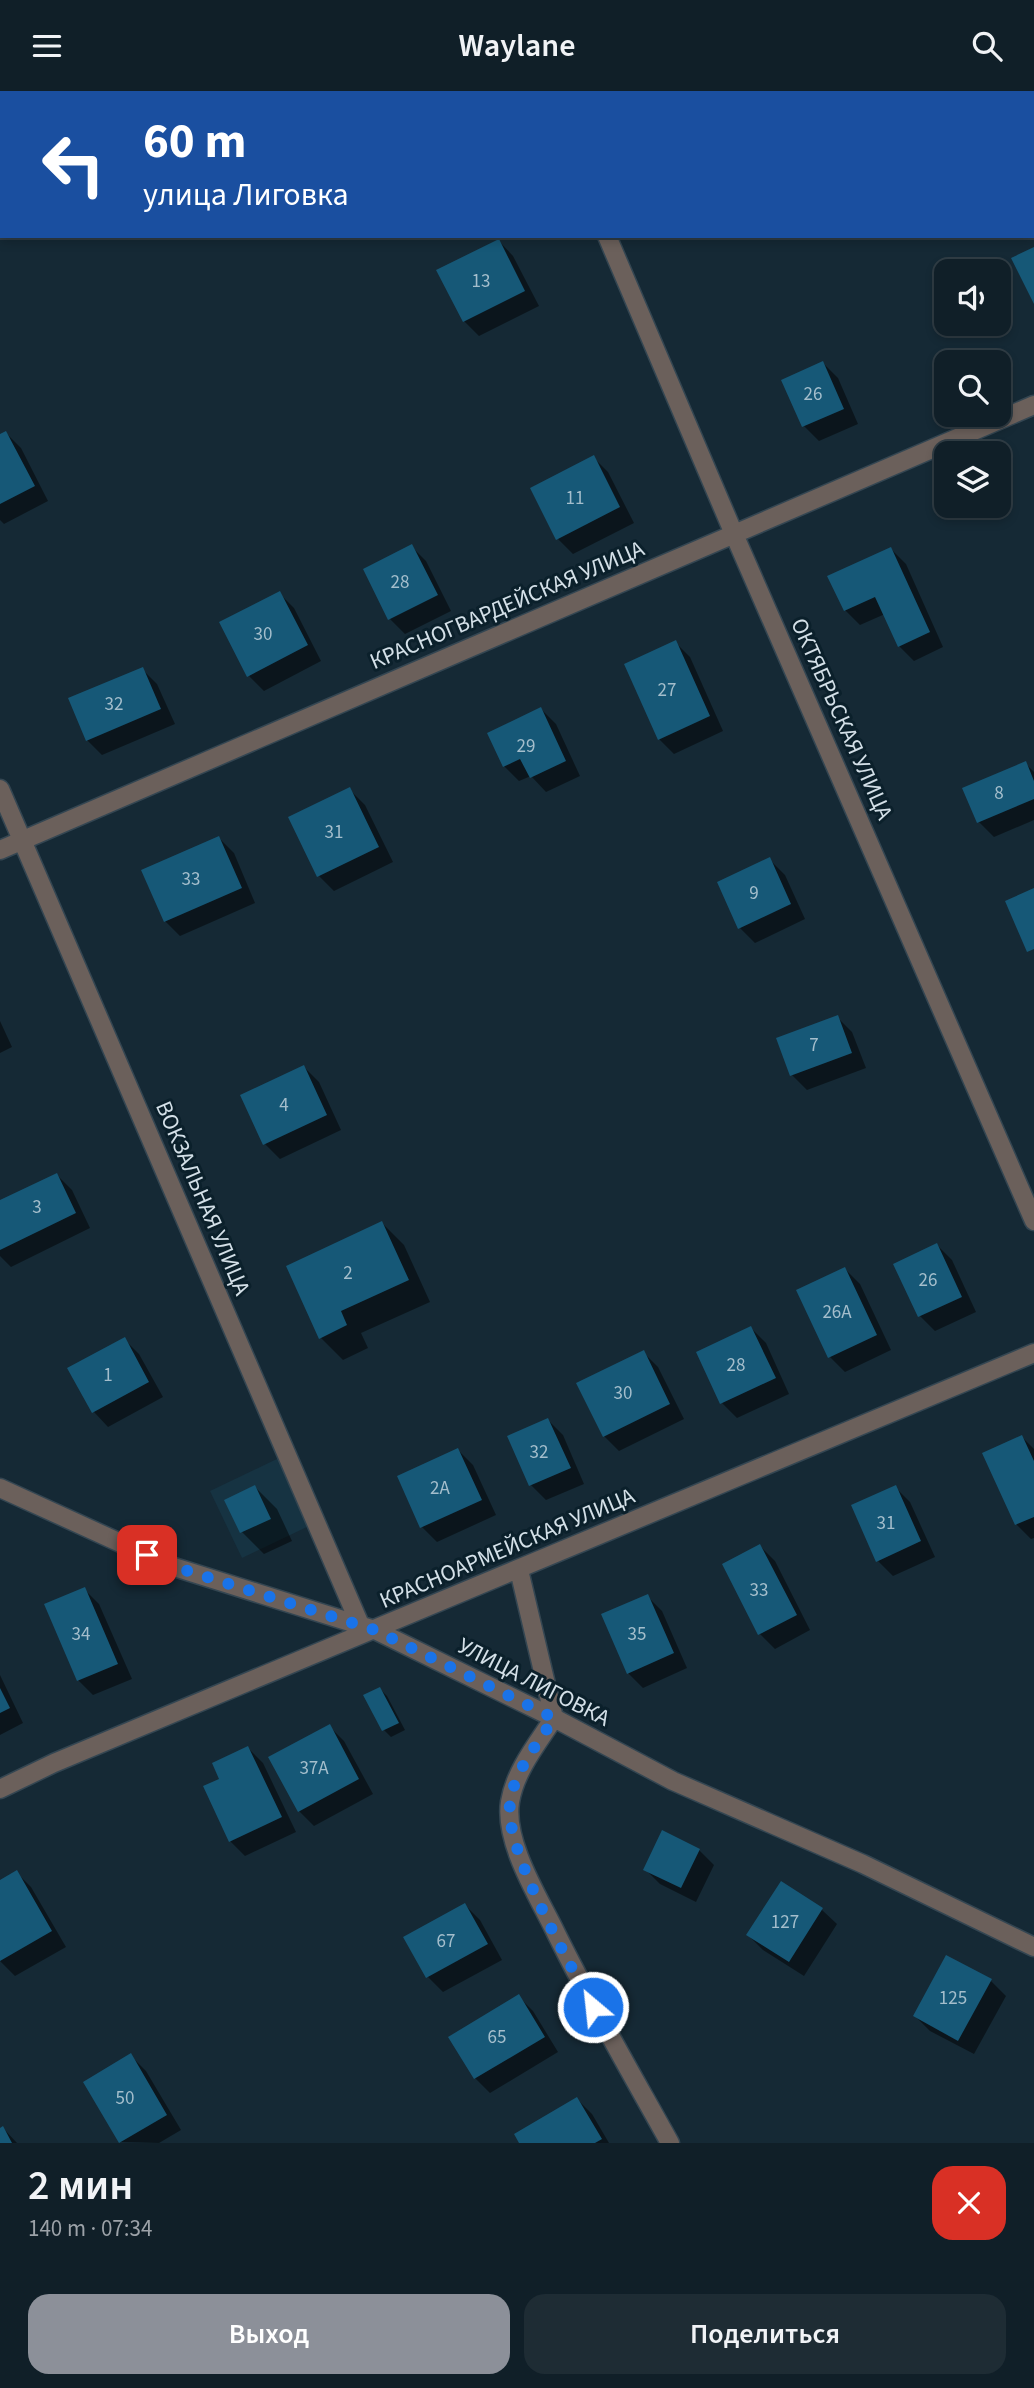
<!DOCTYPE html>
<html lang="ru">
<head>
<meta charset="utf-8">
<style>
	:root { --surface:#101f28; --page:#1e2c34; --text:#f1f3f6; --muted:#9ca2a8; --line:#303d45; --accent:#8c9099 }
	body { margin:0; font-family:"Source Sans 3",sans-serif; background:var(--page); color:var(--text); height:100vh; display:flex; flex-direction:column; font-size:26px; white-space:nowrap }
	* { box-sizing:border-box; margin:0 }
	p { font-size:23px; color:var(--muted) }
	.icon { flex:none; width:38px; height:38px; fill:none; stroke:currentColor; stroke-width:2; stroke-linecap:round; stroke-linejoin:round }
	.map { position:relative; height:2052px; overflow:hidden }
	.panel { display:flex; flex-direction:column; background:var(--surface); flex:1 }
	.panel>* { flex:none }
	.hud { position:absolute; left:0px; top:0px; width:1034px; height:147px; box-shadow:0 4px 10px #0003,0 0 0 2px var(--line); background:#1a4fa0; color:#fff; overflow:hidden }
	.buttons { position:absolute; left:934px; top:168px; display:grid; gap:14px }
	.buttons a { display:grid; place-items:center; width:77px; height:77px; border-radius:14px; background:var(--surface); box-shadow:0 4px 10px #0003,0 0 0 2px var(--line); font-size:35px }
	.pin { position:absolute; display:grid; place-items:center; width:60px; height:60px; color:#fff; margin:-30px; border-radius:14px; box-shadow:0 4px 10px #0006 }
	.me { position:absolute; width:77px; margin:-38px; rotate:332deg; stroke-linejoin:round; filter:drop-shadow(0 0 5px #0008) }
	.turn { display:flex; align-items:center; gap:24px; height:147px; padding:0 28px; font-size:32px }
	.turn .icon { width:91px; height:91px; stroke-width:2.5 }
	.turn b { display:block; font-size:49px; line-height:60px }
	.round { display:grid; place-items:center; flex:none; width:74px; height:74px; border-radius:21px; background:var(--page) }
	.headline { display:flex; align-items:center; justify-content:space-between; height:119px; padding:0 28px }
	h1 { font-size:42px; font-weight:600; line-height:52px }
	.primary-button { display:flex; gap:14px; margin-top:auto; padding:14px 28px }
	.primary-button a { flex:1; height:80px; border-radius:21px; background:var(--accent); color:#fff; font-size:28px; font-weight:600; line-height:80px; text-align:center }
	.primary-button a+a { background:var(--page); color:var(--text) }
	header { display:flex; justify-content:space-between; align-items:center; height:91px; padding:0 28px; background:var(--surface); font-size:32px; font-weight:600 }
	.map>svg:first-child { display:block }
	.built { fill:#163342 }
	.shadow { fill:#0007 }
	.building { fill:#165877 }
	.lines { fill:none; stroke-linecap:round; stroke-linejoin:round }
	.minor-casing { stroke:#344652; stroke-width:21 }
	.minor { stroke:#6b605b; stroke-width:18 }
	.route { stroke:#1a73e8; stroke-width:12; stroke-dasharray:0 21.6 }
	.labels { text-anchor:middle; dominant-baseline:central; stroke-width:6; stroke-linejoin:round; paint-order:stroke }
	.number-label { font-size:19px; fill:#a4becc }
	.street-label { font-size:23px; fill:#d4e0e8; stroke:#0b202b }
</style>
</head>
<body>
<header><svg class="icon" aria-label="menu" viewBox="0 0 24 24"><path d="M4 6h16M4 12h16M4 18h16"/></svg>Waylane<svg class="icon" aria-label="search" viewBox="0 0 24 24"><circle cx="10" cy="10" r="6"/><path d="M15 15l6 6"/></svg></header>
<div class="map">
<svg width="1034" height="2052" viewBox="0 0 1034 2052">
	<rect width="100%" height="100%" fill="#152935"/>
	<path class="built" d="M279 1367 311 1434 242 1467 210 1400Z"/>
	<path class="shadow" d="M10 0H54L50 2Z
		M402 0H443L444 2H399Z
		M499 150 513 165 539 215 479 245 464 230Z
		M823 272 838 287 858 333 819 350 804 335Z
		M6 342 21 357 48 410 4 433 0 429V345Z
		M593 366 608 381 634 432 573 463 558 448Z
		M411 455 426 470 451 520 405 543 390 528 365 479Z
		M891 458 906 473 943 556 914 570 899 555 885 523 860 534 845 519Z
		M279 502 294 517 321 570 264 600 249 585Z
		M675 551 690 566 723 640 674 663 659 648Z
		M142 578 157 593 175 633 102 664 87 649Z
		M541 618 556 633 580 685 546 701 531 685 519 690 504 675Z
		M1025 672 1034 681V729L994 746 979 731 964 697Z
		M350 699 365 714 393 771 334 800 319 785Z
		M219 747 234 762 255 812 180 845 165 830Z
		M770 769 785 784 805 828 755 852 740 837Z
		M837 926 852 941 866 977 807 999 792 984Z
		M0 930 12 956 0 962Z
		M304 976 319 991 341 1039 280 1068 265 1053Z
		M57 1084 72 1099 90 1137 11 1176 0 1165V1111Z
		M382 1132 404 1154 430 1211 361 1242 368 1257 343 1269 321 1247Z
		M937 1154 952 1169 976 1221 935 1240 920 1225 895 1174Z
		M845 1178 860 1193 891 1259 845 1281 830 1266 798 1200Z
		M751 1237 766 1252 789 1303 737 1327 722 1312Z
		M124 1248 139 1263 163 1306 108 1336 94 1321 70 1278Z
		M643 1261 658 1276 684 1328 619 1360 604 1345Z
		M548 1329 563 1344 584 1393 546 1409 531 1394 510 1346Z
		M1022 1346 1034 1358V1447L1031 1448 1016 1433Z
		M458 1359 473 1374 496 1424 437 1451 422 1436Z
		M255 1396 277 1418 292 1450 264 1463 242 1441 227 1409Z
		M895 1396 910 1411 935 1466 893 1485 878 1470Z
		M760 1455 775 1470 810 1539 775 1558 760 1543Z
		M84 1498 99 1513 132 1588 93 1604 78 1589 46 1514Z
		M647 1505 662 1520 687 1577 643 1597 628 1582Z
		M0 1584 23 1632 0 1644Z
		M380 1598 387 1605 405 1639 391 1646 384 1639 365 1605Z
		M329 1635 344 1650 373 1703 314 1735 299 1720Z
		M248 1657 263 1672 296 1741 245 1765 230 1750 221 1688Z
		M699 1759 714 1774 696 1811 660 1793 645 1778Z
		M16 1781 31 1796 66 1856 15 1885 0 1870V1791Z
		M781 1793 822 1819 837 1833 804 1885 763 1859 748 1844Z
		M465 1814 480 1829 502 1869 443 1901 428 1886 406 1847Z
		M991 1890 1006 1905 974 1963 930 1940 915 1925Z
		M518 1905 533 1920 558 1961 490 2002 475 1987 451 1947Z
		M131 1965 146 1980 181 2039 159 2052 120 2051Z
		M577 2008 592 2023 609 2052H521Z
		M3 2037 17 2052H0V2038Z"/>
	<path class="building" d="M499 148 525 200 463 231 436 179Z
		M1034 156V213L1011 167Z
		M823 270 844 318 802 336 781 289Z
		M6 340 35 395 0 413V343Z
		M594 364 620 416 556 449 530 397Z
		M412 453 438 504 388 529 363 478Z
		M891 456 930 541 898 556 875 506 844 520 827 485Z
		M280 500 308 554 247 586 219 531Z
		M676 549 710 625 658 649 624 573Z
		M143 576 161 618 86 650 68 607Z
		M541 616 566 670 530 687 520 668 503 676 487 642Z
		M1026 670 1034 690V708L977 732 962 697Z
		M350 696 379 756 317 786 288 726Z
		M219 745 242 797 164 831 141 779Z
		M770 766 791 813 738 838 717 791Z
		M1034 797V858L1027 861 1005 810Z
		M838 924 852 962 790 985 776 947Z
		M304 974 327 1024 263 1054 240 1004Z
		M57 1082 76 1122 0 1159V1109Z
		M382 1130 409 1189 341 1220 347 1234 319 1248 286 1175Z
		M937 1152 962 1206 918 1226 893 1173Z
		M845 1176 877 1244 828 1267 796 1199Z
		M751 1235 776 1287 720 1313 696 1261Z
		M125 1246 149 1291 92 1322 67 1277Z
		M644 1259 670 1313 603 1346 576 1292Z
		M548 1327 571 1377 529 1395 507 1345Z
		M1022 1344 1034 1370V1426L1015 1434 982 1362Z
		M458 1357 482 1409 420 1437 397 1385Z
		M255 1394 271 1428 240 1442 224 1409Z
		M896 1394 921 1450 876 1471 851 1414Z
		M760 1453 797 1524 758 1544 722 1473Z
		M85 1496 118 1573 77 1590 44 1513Z
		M648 1503 674 1562 627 1583 601 1523Z
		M380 1596 399 1632 382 1640 363 1604Z
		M0 1597 10 1617 0 1622Z
		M330 1633 359 1688 298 1721 268 1666Z
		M248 1655 282 1726 229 1751 203 1695 219 1688 212 1672Z
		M662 1739 700 1758 681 1797 643 1779Z
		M17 1779 52 1840 0 1870V1789Z
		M781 1790 823 1817 789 1871 746 1844Z
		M465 1812 488 1853 426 1887 403 1846Z
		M946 1864 992 1888 958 1950 913 1925Z
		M519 1903 545 1946 474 1988 448 1946Z
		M131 1962 167 2024 119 2052 83 1991Z
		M577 2006 602 2048 595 2052H519L514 2043Z
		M3 2035 12 2052H0V2037Z"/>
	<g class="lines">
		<defs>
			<path id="minor" d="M546 0V2
				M607 145 734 443 1034 1130
				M0 698 361 1536
				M0 759 1034 314
				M0 1397 171 1475 375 1539 554 1627 673 1690 863 1773 1034 1856
				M519 1479 554 1627C537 1653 515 1680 510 1711 504 1750 536 1802 553 1836 589 1910 630 1980 670 2052
				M0 1698 54 1672 1034 1262"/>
		</defs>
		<use href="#minor" class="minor-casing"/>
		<use href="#minor" class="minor"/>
	</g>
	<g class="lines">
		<path class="route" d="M147 1464 172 1475 375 1539 554 1627C538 1653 513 1681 510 1713 504 1758 570 1873 593 1916"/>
	</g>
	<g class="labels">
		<g class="number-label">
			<text x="481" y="190">13</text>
			<text x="813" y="303">26</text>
			<text x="575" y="407">11</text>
			<text x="400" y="491">28</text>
			<text x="263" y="543">30</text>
			<text x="667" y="599">27</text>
			<text x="114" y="613">32</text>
			<text x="526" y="655">29</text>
			<text x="999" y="702">8</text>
			<text x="334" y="741">31</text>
			<text x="191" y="788">33</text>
			<text x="754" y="802">9</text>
			<text x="814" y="954">7</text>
			<text x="284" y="1014">4</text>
			<text x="37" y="1116">3</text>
			<text x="348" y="1182">2</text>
			<text x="928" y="1189">26</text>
			<text x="837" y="1221">26А</text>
			<text x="736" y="1274">28</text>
			<text x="108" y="1284">1</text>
			<text x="623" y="1302">30</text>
			<text x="539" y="1361">32</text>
			<text x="440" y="1397">2А</text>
			<text x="886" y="1432">31</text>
			<text x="759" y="1499">33</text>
			<text x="81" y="1543">34</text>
			<text x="637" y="1543">35</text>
			<text x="314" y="1677">37А</text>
			<text x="785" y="1831">127</text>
			<text x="446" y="1850">67</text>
			<text x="953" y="1907">125</text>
			<text x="497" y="1946">65</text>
			<text x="125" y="2007">50</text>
		</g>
		<g class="street-label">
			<text transform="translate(507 514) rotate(-23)">КРАСНОГВАРДЕЙСКАЯ УЛИЦА</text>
			<text transform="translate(842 628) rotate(66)">ОКТЯБРЬСКАЯ УЛИЦА</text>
			<text transform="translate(203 1107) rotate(67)">ВОКЗАЛЬНАЯ УЛИЦА</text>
			<text transform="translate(507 1457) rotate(-23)">КРАСНОАРМЕЙСКАЯ УЛИЦА</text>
			<text transform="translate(534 1591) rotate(27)">УЛИЦА ЛИГОВКА</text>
		</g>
	</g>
</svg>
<div class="buttons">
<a><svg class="icon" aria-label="sound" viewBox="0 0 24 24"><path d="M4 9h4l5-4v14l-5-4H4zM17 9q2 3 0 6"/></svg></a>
<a><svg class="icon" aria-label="search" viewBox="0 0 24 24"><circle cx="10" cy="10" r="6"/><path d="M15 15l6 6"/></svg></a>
<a><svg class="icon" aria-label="layers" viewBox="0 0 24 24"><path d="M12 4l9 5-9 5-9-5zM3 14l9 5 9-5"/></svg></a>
</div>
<div class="pin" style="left:147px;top:1464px;background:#d93025"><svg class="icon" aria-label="arrive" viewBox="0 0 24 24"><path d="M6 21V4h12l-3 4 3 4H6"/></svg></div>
<svg class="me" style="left:593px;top:1916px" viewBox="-20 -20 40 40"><circle r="17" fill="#1a73e8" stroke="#fff" stroke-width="3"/><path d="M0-11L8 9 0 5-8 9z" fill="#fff"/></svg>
<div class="hud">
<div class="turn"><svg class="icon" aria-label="left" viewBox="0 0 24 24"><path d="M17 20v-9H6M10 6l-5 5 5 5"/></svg><div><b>60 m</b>улица Лиговка</div></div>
</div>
</div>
<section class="panel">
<div class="headline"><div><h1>2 мин</h1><p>140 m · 07:34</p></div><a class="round" style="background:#d93025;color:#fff"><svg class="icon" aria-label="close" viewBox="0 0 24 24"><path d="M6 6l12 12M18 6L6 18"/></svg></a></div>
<div class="primary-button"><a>Выход</a><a>Поделиться</a></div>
</section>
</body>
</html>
